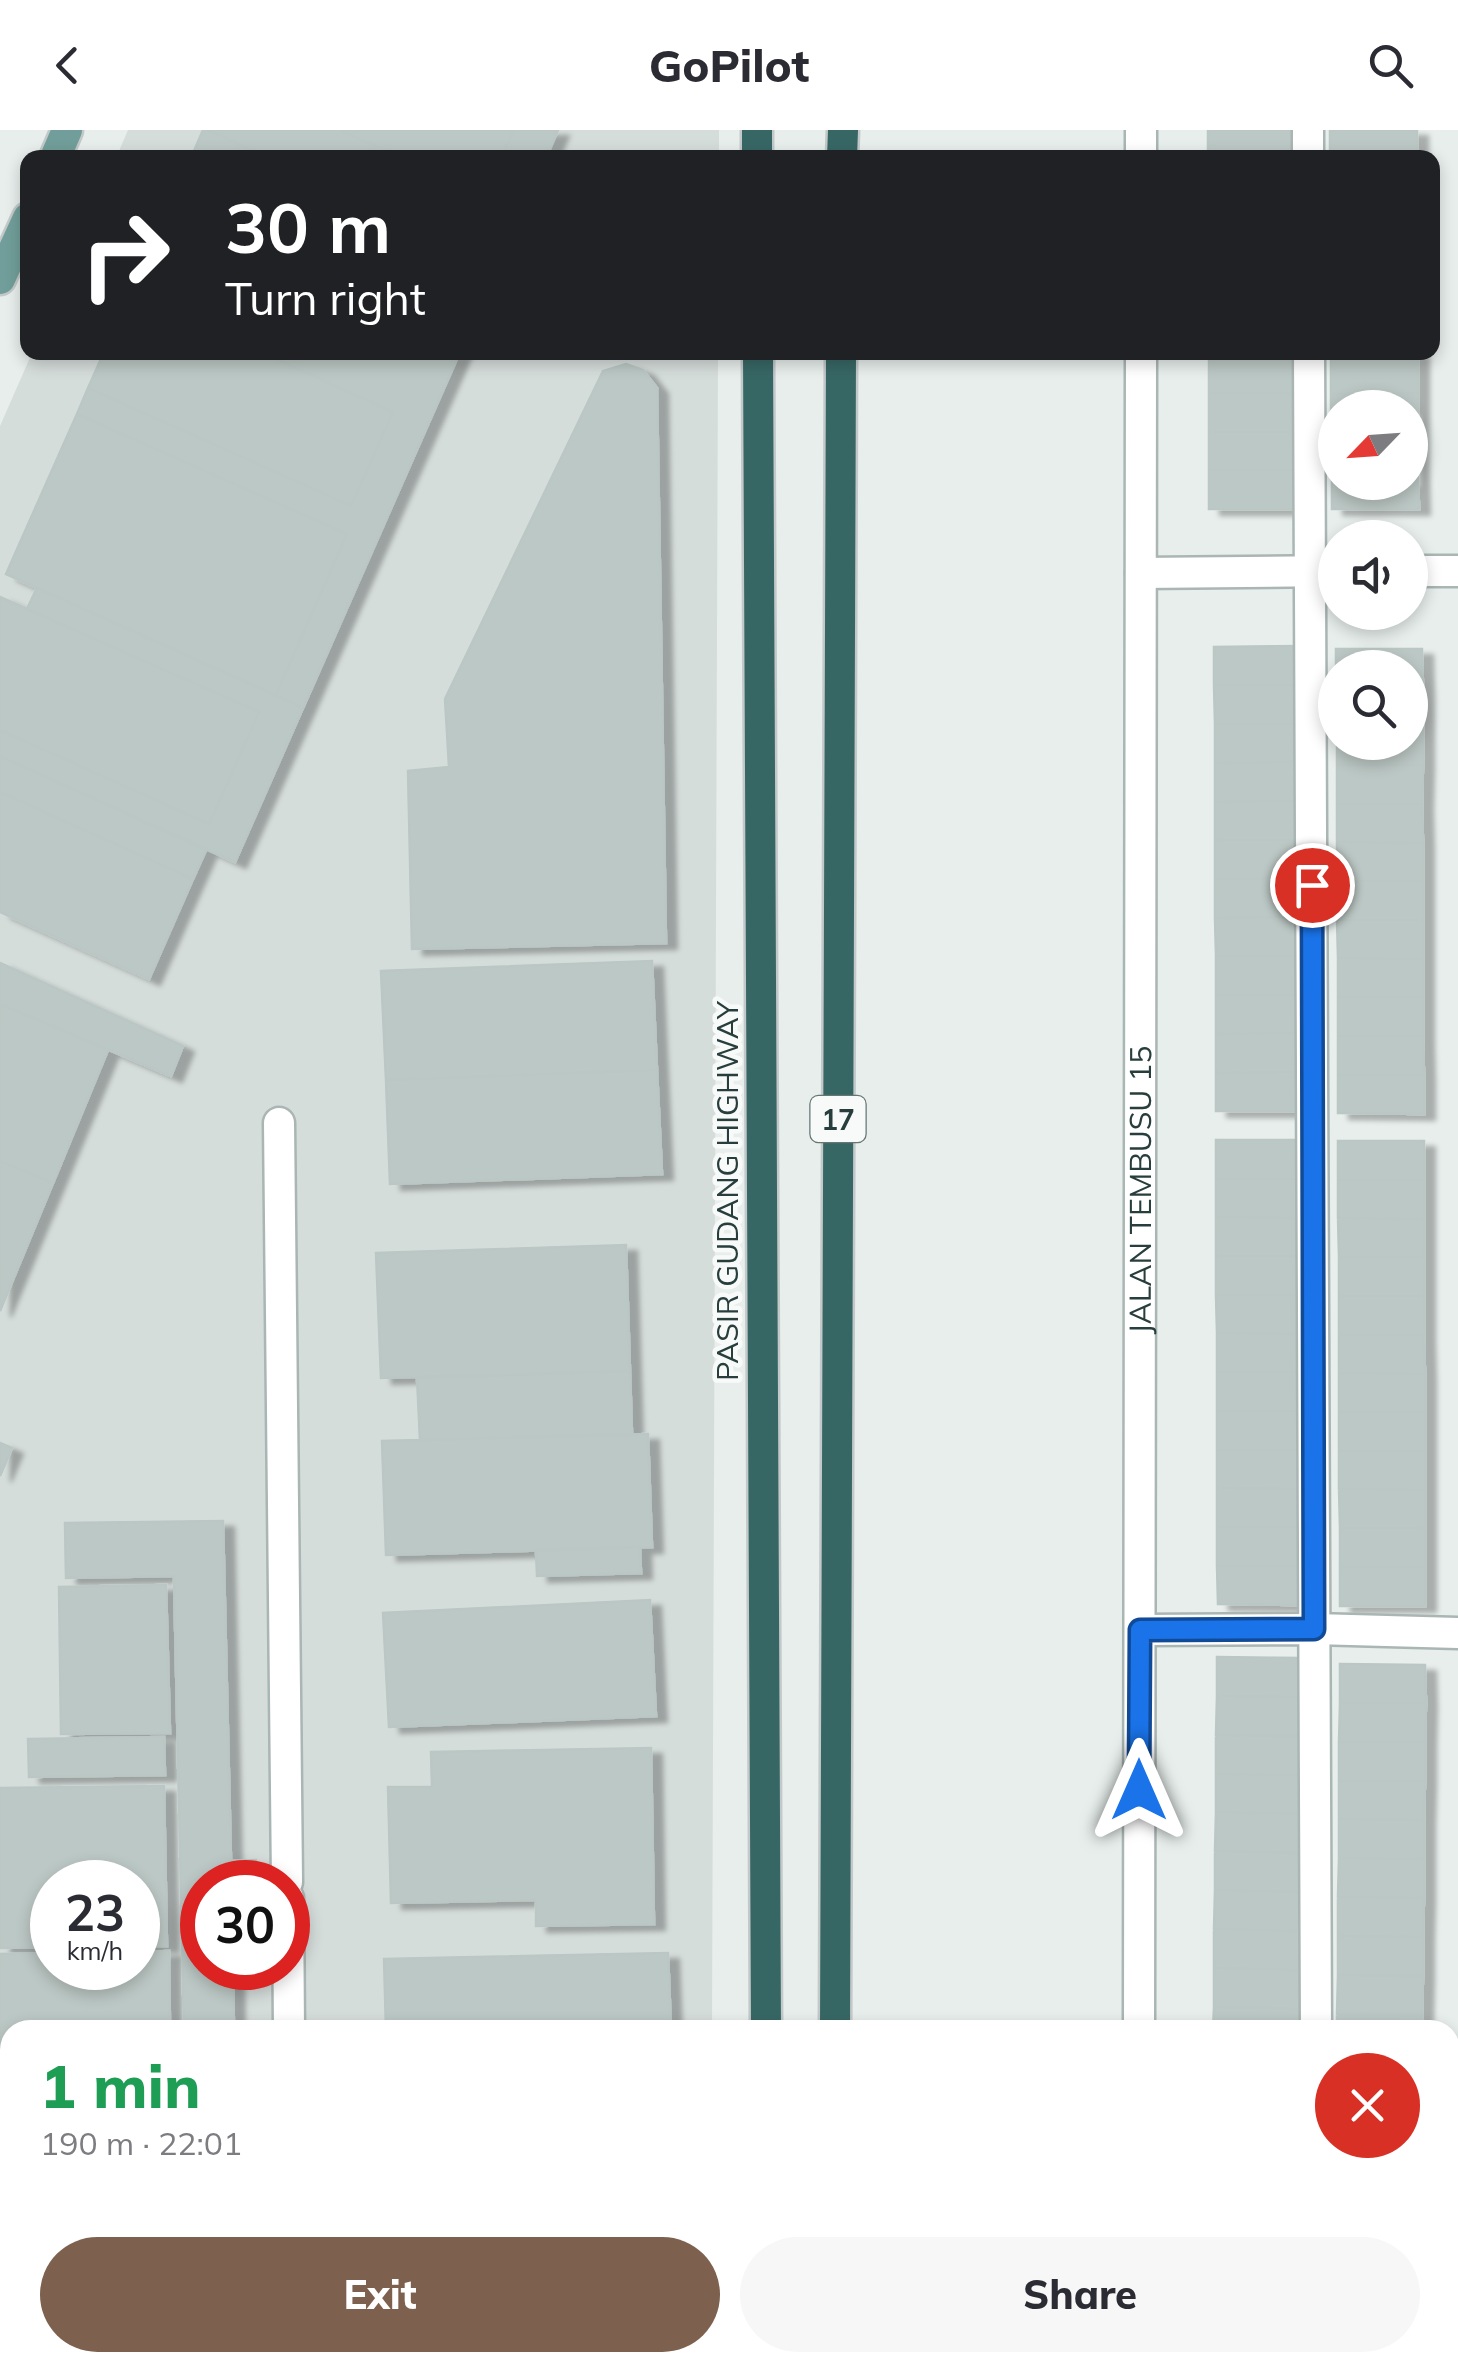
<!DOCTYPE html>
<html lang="en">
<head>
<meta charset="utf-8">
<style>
	:root { --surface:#fff; --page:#f7f7f7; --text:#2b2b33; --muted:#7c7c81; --accent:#7d604e }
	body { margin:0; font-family:Mulish,sans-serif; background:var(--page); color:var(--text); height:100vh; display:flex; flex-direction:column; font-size:38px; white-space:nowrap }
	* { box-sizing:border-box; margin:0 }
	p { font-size:32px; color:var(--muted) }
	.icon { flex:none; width:55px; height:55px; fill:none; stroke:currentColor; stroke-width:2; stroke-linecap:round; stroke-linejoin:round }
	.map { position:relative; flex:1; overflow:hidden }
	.drawer { position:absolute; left:0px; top:1890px; width:1460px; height:352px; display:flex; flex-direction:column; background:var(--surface); border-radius:30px 30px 0 0; box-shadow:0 5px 15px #0003 }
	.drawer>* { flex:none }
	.banner { position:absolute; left:20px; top:20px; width:1420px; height:210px; border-radius:20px; box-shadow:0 5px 15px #0003; background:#202124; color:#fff; overflow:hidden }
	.needle { width:65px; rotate:245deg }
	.controls { position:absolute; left:1318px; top:260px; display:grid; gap:20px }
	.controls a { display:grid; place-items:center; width:110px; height:110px; border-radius:50%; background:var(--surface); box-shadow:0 5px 15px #0003; font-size:50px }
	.speed { position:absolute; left:30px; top:1730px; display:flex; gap:20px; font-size:50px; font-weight:700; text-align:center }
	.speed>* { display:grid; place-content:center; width:130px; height:130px; border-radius:50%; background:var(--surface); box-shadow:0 5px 15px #0003; line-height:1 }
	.speed small { font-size:25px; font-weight:400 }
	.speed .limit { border:15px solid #d22; background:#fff; color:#111 }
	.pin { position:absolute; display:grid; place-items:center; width:85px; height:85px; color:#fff; margin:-42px; border:5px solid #fff; border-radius:50%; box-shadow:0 2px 10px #0007 }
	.me { position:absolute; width:110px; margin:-55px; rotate:0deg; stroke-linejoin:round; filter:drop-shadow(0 0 8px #0008) }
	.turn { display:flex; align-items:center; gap:35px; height:210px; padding:0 40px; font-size:45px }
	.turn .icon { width:130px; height:130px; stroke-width:2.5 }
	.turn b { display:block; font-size:70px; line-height:85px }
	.round { display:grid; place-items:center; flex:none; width:105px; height:105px; border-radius:52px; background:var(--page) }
	.head { display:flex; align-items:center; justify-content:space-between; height:170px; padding:0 40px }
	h1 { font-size:60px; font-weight:800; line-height:75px; color:#1e9e55 }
	.action { display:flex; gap:20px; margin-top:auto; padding:20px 40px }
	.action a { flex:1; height:115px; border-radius:60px; background:var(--accent); color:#fff; font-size:40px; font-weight:800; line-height:115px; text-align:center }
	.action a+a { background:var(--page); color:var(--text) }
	header { display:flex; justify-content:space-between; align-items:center; height:130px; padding:0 40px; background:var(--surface); font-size:45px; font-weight:800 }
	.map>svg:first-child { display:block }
	.built { fill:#d5dddb; fill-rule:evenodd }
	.building { fill:#bcc8c5; stroke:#bac7c4; stroke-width:2.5; filter:url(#shadow) }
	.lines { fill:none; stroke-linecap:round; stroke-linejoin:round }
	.minor-casing { stroke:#aab6b4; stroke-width:35 }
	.major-casing { stroke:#c3c9c8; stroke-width:35 }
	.highway-casing { stroke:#c3c9c8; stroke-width:35 }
	.minor { stroke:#fff; stroke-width:30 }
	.major { stroke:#719e9a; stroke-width:30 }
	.highway { stroke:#376765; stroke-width:30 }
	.route-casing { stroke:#114b97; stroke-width:25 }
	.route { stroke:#1a73e8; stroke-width:18 }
	.labels { text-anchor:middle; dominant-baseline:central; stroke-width:9; stroke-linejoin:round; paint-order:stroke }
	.shield { fill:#f7faf9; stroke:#657675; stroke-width:2.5 }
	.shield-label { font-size:28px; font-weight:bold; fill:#273e3c }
	.street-label { font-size:30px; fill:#273e3c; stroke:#f7faf9 }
</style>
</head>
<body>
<header><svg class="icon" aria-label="back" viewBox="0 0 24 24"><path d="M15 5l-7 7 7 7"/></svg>GoPilot<svg class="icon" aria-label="search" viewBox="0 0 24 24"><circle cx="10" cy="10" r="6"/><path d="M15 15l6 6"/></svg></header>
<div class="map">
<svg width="1458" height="2242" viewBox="0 0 1458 2242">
	<defs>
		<filter id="shadow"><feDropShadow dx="11" dy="6" stdDeviation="2.5" flood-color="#0004"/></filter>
	</defs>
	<rect width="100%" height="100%" fill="#e7eeec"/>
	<path class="built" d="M128 0H719V28H116Z
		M32 223H718L712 1900H10V2232H710V2242H0V296ZM52 1752H138V1838H52ZM202 1752H288V1838H202Z"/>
	<path class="building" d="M203 0H208L269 28H191Z
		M208 0H340L401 28H269Z
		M340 0H514L501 28H401Z
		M514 0H558L546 28H501Z
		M1208 0H1295V28H1208Z
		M1330 0H1417V28H1330Z
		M104 222H260L393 282 351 376 88 258Z
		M260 222H460L303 578 276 565 347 404 77 284 88 258 351 376 393 282Z
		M1209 222H1296V225H1209Z
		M1331 222H1418V225H1331Z
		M1209 225H1296V263H1209Z
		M1331 225H1418V263L1331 264Z
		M626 234 643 240 657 258 666 813 412 819 408 641 449 637 445 569 603 241Z
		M1209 263H1296V302H1209Z
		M1418 263V302H1410V278H1335V302H1331V264Z
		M77 284 347 404 276 565 6 444Z
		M1209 302H1296V340H1209Z
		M1410 302H1418V340H1410Z
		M1209 340H1296V379H1209Z
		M1332 340H1335V352H1410V340H1418L1419 379H1332Z
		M37 458 303 578 235 732 0 626V600L209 694 259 582 27 479Z
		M0 467 259 582 209 694 0 600Z
		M1300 516V555H1214V517Z
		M1336 519H1422L1423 557H1410V538H1336Z
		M1214 555H1300V594H1215Z
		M1410 557H1423V596H1410Z
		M1215 594H1300L1301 632 1215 633Z
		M1410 596H1423V635H1337V612H1410Z
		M0 626 206 720 193 749 0 662Z
		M1301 632V671L1215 672V633Z
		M1337 635H1423L1422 674H1337Z
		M0 662 193 749 149 849 0 782Z
		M1301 671V710H1215V672Z
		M1337 674H1422L1423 713 1337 712Z
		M1215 710H1301V748L1215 749Z
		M1337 712 1423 713V751H1337Z
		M1301 748V787L1215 788V749Z
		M1337 751H1423V790H1337Z
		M1301 787V826H1216L1215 788Z
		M1337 790H1423V829L1338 828Z
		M1216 826H1301V865H1216Z
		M1338 828 1423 829V867H1338Z
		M652 831 657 940 386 950 381 841Z
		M0 833 183 916 171 946 0 874Z
		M1216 865H1301L1302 903 1216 904Z
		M1338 867H1423V906H1338Z
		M0 874 108 920 53 1053 0 1031Z
		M1302 903 1301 942 1216 943V904Z
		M1338 906H1423L1424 945H1338Z
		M657 940 662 1044 390 1054 386 950Z
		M1301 942V981H1216V943Z
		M1338 945H1424V984L1338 983Z
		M1216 1010H1302L1301 1049H1216Z
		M1338 1011H1424V1050H1338Z
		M0 1031 53 1053 0 1181Z
		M1216 1049H1301L1302 1088 1216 1087Z
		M1338 1050H1424V1089L1338 1088Z
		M1216 1087 1302 1088V1126H1216Z
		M1338 1088 1424 1089V1127H1339Z
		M626 1115 630 1241 381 1248 376 1123Z
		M1216 1126H1302V1165H1216Z
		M1339 1127H1424V1166H1339Z
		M1216 1165H1302V1204L1217 1203Z
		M1339 1166H1424V1205H1339Z
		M1217 1203 1302 1204V1242H1217Z
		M1339 1205H1424L1425 1244 1339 1243Z
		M630 1241 632 1304 420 1310 417 1248Z
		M1217 1242H1302V1281H1217Z
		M1339 1243 1425 1244V1282H1339Z
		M1217 1281H1302V1320H1217Z
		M1339 1282H1425V1321H1339Z
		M648 1304 652 1417 386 1425 382 1311Z
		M0 1313 12 1318 0 1346Z
		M1217 1320H1302L1303 1359 1217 1358Z
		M1339 1321H1425V1360L1339 1359Z
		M1217 1358 1303 1359V1397H1217Z
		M1339 1359 1425 1360V1398H1340Z
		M223 1391 231 1731 256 1730 257 1752H202V1838H233L234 1900H184L174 1446 66 1448 65 1393Z
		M1217 1397H1303V1436H1217Z
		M1340 1398H1425V1437H1340Z
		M640 1417 641 1443 537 1446 536 1420Z
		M1217 1436H1303V1475L1218 1474Z
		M1340 1437H1425V1476H1340Z
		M166 1455 170 1603 61 1604 59 1457Z
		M650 1470 656 1586 389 1597 383 1483Z
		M1217 1527 1302 1528V1567L1217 1566Z
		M1340 1534 1425 1535 1426 1573H1340Z
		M1217 1566 1302 1567V1606L1216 1605Z
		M1340 1573H1426L1425 1612H1339Z
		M1216 1605 1302 1606 1301 1645 1216 1644Z
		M164 1607 165 1645 29 1647 28 1609Z
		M1339 1612H1425V1651H1339Z
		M651 1618 654 1794 536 1796V1770L391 1773 388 1657H432L431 1622Z
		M1216 1644 1301 1645V1684L1216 1682Z
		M1339 1651H1425L1424 1690 1339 1689Z
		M164 1656 167 1816H138V1752H52V1817L0 1818V1658Z
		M1216 1682 1301 1684 1300 1723 1215 1721Z
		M1339 1689 1424 1690V1729L1339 1728Z
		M1215 1721 1300 1723V1762L1215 1760Z
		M1339 1728 1424 1729V1768L1338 1767Z
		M1215 1760 1300 1762V1801L1214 1799Z
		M1338 1767 1424 1768 1423 1807 1338 1806Z
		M1214 1799 1300 1801 1299 1840 1214 1838Z
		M1338 1806 1423 1807V1846L1338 1845Z
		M169 1821 170 1900H10V1992L0 1993V1824L52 1823V1838H138V1822Z
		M668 1823 671 1900H386L384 1829Z
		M1214 1838 1299 1840V1879L1214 1877Z
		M1338 1845 1423 1846 1422 1885 1337 1884Z
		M1214 1877 1299 1879V1900H1213Z
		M1337 1884 1422 1885V1900H1337Z
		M0 2003H10V2155L0 2156Z
		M1450 2052 1458 2070V2083L1450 2087Z
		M1458 2083V2126L1450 2130V2087Z
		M1458 2126V2169L1450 2173V2130Z
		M1458 2169V2213L1450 2216V2173Z
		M0 2213H10V2232H177V2242H0Z
		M395 2232H680V2242H395Z
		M1323 2232H1394L1398 2240 1304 2242Z"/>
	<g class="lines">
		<defs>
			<g id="minor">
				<path d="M1141 0V28"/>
				<path d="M1308 0V28"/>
				<path d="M1309 222 1316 1900"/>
				<path d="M1410 441H1458"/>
				<path d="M1141 443 1335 441"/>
				<path d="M279 993 287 1752"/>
				<path d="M1140 1500 1315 1499 1458 1503"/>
				<path d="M288 1768 289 1900"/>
				<path id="s1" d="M1139 1900 1141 222"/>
				<path d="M293 2232V2242"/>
				<path d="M1222 2232 1227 2242"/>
				<path d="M1417 2232 1421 2242"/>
			</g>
			<path id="major" d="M55 28 67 0
				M0 149 28 88"/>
			<path id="highway" d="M757 0V28
				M842 28 843 0
				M758 222 766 1900
				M835 1900 841 222
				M768 2232V2242
				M835 2232V2242"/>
		</defs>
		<use href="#minor" class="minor-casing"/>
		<use href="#major" class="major-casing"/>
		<use href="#highway" class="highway-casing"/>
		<use href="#minor" class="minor"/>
		<use href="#major" class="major"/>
		<use href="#highway" class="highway"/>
	</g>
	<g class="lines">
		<defs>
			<path id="route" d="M1139 1660 1140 1500 1314 1499 1312 755"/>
		</defs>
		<use href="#route" class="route-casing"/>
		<use href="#route" class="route"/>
	</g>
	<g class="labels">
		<rect class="shield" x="810.5" y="966" width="55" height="46" rx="8"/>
		<g class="shield-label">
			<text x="838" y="989">17</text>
		</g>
		<g class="street-label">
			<text transform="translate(727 1061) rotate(-90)">PASIR GUDANG HIGHWAY</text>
			<text stroke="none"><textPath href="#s1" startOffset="840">JALAN TEMBUSU 15</textPath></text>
		</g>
	</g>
</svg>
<div class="controls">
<a><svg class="needle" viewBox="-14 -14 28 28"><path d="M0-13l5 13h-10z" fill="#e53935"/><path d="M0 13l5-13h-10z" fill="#7c7c81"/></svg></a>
<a><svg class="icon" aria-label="sound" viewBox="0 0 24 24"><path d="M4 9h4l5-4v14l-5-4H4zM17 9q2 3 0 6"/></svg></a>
<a><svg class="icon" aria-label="search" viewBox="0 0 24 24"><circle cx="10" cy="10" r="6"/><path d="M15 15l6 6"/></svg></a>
</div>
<div class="speed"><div>23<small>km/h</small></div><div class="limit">30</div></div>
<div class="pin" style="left:1312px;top:755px;background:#d93025"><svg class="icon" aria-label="arrive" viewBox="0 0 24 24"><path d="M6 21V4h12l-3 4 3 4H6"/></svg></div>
<svg class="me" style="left:1139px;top:1660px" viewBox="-20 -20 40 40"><path d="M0-17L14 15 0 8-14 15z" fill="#1a73e8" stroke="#fff" stroke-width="4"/></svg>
<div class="banner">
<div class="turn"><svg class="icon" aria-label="right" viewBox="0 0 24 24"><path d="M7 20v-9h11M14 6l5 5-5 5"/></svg><div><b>30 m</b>Turn right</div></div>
</div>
<section class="drawer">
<div class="head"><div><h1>1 min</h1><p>190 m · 22:01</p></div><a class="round" style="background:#d93025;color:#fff"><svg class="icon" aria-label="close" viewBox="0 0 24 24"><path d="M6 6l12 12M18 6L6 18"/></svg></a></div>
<div class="action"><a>Exit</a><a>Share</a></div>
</section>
</div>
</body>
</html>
